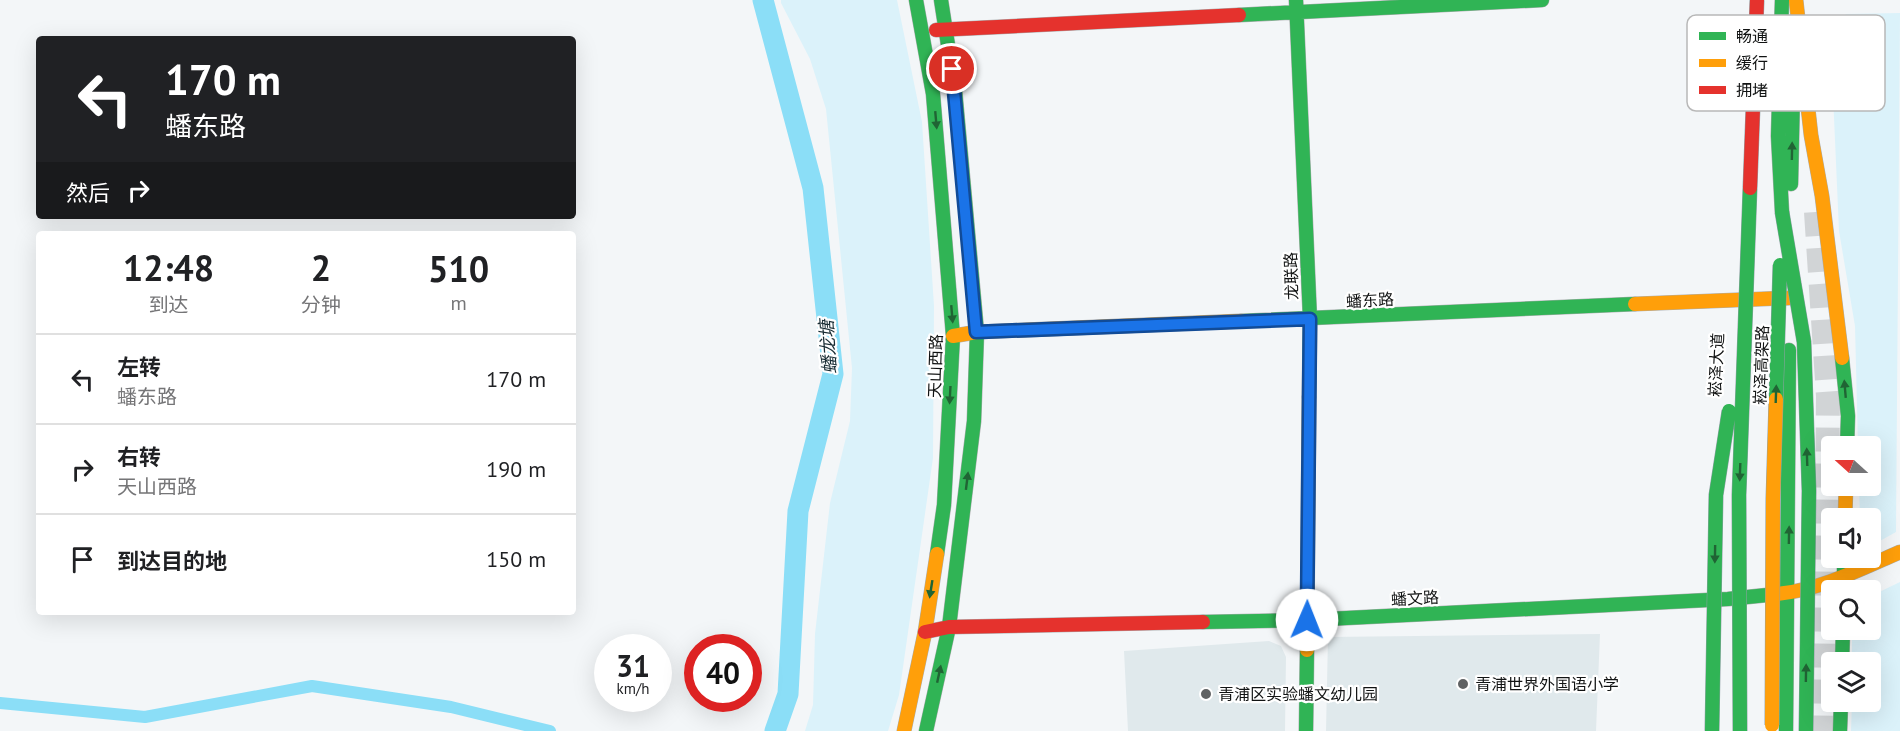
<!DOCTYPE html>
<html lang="zh">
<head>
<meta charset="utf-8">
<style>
	:root { --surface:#fff; --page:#f2f2f2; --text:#202124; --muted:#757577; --line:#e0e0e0 }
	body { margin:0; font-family:"PT Sans","Noto Sans SC",sans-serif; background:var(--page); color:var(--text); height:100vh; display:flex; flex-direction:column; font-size:22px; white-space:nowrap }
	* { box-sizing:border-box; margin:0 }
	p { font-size:20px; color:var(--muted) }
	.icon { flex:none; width:33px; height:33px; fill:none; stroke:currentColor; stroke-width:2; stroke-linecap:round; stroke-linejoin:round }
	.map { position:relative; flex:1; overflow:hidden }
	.sheet { position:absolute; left:36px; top:231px; width:540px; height:384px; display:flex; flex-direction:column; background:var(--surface); border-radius:6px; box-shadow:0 6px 24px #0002 }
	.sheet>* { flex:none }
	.banner { position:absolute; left:36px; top:36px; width:540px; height:183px; border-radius:6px; box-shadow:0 6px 24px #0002; background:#202124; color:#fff; overflow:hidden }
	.needle { width:39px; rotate:291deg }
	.tools { position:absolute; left:1821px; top:436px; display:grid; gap:12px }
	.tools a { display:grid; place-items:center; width:60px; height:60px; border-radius:6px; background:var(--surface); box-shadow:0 6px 24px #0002; font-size:30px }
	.speed { position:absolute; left:594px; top:634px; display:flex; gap:12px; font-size:30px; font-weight:700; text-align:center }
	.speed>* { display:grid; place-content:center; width:78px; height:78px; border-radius:50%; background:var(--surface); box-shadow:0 6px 24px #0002; line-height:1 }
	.speed small { font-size:15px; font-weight:400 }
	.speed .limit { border:9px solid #d22; background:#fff; color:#111 }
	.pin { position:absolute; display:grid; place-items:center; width:51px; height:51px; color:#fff; margin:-26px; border:3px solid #fff; border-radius:50%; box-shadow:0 2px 6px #0007 }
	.me { position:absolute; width:66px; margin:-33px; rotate:1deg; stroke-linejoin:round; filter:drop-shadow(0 0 4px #0008) }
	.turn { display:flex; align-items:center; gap:21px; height:126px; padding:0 30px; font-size:27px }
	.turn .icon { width:78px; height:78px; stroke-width:2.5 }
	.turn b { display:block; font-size:42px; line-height:51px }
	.then { display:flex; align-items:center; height:57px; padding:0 30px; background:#0003; gap:12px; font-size:22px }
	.eta { display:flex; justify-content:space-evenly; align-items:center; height:102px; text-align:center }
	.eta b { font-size:36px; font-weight:700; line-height:42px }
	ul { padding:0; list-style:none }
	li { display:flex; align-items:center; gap:18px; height:90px; padding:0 30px; border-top:2px solid var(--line) }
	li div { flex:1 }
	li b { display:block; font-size:22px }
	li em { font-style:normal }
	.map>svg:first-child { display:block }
	.built { fill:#e0e9ec }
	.green { fill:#dbf2fa }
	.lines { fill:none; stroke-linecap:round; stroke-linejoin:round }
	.canal { stroke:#8bdef7; stroke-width:12 }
	.river { stroke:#8bdef7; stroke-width:21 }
	.highway-tunnel { stroke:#d1d4d6; stroke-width:24; stroke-dasharray:24 12; stroke-linecap:butt }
	.fast-casing { stroke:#aaadae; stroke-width:15 }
	.slow-casing { stroke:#aaadae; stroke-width:15 }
	.jam-casing { stroke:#aaadae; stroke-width:15 }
	.fast { stroke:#30b455; stroke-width:14 }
	.slow { stroke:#ff9f0a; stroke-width:14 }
	.jam { stroke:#e5322d; stroke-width:14 }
	.fast-bridge-casing { stroke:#91a2a7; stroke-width:15; stroke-linecap:butt }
	.slow-bridge-casing { stroke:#91a2a7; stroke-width:15; stroke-linecap:butt }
	.jam-bridge-casing { stroke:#91a2a7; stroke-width:15; stroke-linecap:butt }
	.fast-bridge { stroke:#30b455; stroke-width:14 }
	.slow-bridge { stroke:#ff9f0a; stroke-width:14 }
	.jam-bridge { stroke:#e5322d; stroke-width:14 }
	.oneway { fill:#206434 }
	.route-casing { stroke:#114b97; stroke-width:15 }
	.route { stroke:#1a73e8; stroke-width:10 }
	.poi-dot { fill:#606263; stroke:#fff; stroke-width:2 }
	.labels { text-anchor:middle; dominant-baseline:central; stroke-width:4.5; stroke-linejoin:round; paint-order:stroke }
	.street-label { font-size:16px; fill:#111313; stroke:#fff }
	.poi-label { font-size:16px; fill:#111313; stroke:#fff; text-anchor:start }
	.water-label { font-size:18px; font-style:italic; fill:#192d34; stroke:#fff }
	.key { fill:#fff; stroke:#b8b8b8; stroke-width:1.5 }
	.key-label { font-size:16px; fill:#111313 }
</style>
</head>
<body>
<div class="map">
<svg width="1900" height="731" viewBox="0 0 1900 731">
	<rect width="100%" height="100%" fill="#f3f6f8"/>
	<path class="built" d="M1600 634 1596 731H1326L1328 637Z
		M1269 641 1281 646 1286 657 1285 731H1128L1124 651Z"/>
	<path class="green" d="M781 0H897L922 122 934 306 933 458 899 695 888 731H805L813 705 815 634 830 503 850 421 852 368 826 109 810 59 781 3Z
		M1900 13 1896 532 1871 546 1870 519H1860L1859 486H1870V447H1858L1855 326 1839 231 1832 72 1838 21 1846 14Z
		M1900 582V731H1851L1852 702H1870V663H1852V630H1870L1871 596Z"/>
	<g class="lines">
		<path class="canal" d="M0 703 145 717 312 686 451 707 550 731"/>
		<path class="river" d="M763 0 813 188 833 374 798 511 788 694 775 731"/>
		<path class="highway-tunnel" d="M1816 212 1828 396 1825 731"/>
		<defs>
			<path id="fast" d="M916 0 933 94 953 336 944 505 937 554
				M1296 0 1310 319 1309 397
				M1782 0 1778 136 1782 212
				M1239 15 1542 0
				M1791 184 1794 47
				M1241 321 1635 304
				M1842 358 1848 416 1847 447
				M1844 558V591
				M1203 622 1307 620 1728 599 1777 594
				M1842 663 1843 630
				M926 731 949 627 974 421 977 332 955 90 941 0
				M1306 731 1307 650
				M1786 731 1789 350
				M1840 731 1841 702"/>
			<path id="slow" d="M1796 0 1811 135 1822 196 1842 358
				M1635 304 1789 298
				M953 336 977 332 1241 321
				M1845 519 1846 486
				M1777 594C1820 590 1861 569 1900 552
				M1307 650 1309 397
				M904 731 925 632 937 554"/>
			<path id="jam" d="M936 30 1239 15
				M925 632 949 627 1203 622"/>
		</defs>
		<use href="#fast" class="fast-casing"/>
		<use href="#slow" class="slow-casing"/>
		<use href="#jam" class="jam-casing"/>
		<use href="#fast" class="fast"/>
		<use href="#slow" class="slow"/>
		<use href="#jam" class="jam"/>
		<defs>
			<path id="fast-bridge" d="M1782 212 1804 342 1809 491 1806 731
				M1776 399 1780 265
				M1712 731 1716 495 1729 411
				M1740 731 1739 495 1750 188"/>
			<path id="slow-bridge" d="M1772 725 1773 499 1776 399"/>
			<path id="jam-bridge" d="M1750 188 1757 0"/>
		</defs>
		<use href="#fast-bridge" class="fast-bridge-casing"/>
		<use href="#slow-bridge" class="slow-bridge-casing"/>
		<use href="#jam-bridge" class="jam-bridge-casing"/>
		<use href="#fast-bridge" class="fast-bridge"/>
		<use href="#slow-bridge" class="slow-bridge"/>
		<use href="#jam-bridge" class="jam-bridge"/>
	</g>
	<defs><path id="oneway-solid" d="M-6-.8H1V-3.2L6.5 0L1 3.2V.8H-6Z" transform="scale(1.5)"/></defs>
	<g class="oneway">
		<use href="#oneway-solid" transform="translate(936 120) rotate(85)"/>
		<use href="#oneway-solid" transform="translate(1792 151) rotate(-89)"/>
		<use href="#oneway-solid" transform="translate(952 314) rotate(85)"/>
		<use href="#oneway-solid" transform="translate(1845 389) rotate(-95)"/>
		<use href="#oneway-solid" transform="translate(1776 394) rotate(-88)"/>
		<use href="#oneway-solid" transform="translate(950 395) rotate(93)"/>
		<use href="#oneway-solid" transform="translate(1807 457) rotate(-92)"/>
		<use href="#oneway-solid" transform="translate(1740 472) rotate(92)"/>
		<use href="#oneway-solid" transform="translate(967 481) rotate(-83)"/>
		<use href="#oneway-solid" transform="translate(1789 535) rotate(-89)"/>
		<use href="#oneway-solid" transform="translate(1715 554) rotate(91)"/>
		<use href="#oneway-solid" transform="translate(931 589) rotate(99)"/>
		<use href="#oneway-solid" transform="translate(1806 673) rotate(-89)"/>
		<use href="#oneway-solid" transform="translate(939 674) rotate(-78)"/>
	</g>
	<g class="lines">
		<defs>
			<path id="route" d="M952 69 976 332 1310 319 1307 620"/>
		</defs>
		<use href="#route" class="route-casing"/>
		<use href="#route" class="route"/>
	</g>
	<g class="poi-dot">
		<circle cx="1463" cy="684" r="6"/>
		<circle cx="1206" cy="694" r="6"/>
	</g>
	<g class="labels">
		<g class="street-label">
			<text transform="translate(1291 276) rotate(-92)">龙联路</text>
			<text transform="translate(1370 300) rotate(-3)">蟠东路</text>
			<text transform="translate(1716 365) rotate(-87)">崧泽大道</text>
			<text transform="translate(1761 365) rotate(-88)">崧泽高架路</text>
			<text transform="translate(935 366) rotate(-88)">天山西路</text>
			<text transform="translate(1415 598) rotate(-3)">蟠文路</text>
		</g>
		<g class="poi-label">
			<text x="1475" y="684">青浦世界外国语小学</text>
			<text x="1218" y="694">青浦区实验蟠文幼儿园</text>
		</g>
		<g class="water-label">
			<text transform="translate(828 347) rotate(-94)">蟠龙塘</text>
		</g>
	</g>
	<rect x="1687" y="15" width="198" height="96" rx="9" class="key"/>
	<rect x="1699" y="32" width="27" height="8" fill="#30b455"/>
	<rect x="1699" y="59" width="27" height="8" fill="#ff9f0a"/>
	<rect x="1699" y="86" width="27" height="8" fill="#e5322d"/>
	<g class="key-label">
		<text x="1736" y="42">畅通</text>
		<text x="1736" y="69">缓行</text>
		<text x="1736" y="96">拥堵</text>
	</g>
</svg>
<div class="tools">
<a><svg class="needle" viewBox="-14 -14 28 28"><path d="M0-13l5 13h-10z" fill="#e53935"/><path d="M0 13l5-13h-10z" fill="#757577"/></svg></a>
<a><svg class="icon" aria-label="sound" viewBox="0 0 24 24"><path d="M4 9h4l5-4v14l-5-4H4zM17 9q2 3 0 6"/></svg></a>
<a><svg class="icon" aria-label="search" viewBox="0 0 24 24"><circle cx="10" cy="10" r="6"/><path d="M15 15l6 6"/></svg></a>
<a><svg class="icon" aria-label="layers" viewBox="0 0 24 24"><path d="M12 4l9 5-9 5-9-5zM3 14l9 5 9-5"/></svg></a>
</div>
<div class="speed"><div>31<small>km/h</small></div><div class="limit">40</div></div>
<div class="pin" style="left:952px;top:69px;background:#d93025"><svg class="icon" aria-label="arrive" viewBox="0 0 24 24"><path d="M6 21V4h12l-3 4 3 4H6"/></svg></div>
<svg class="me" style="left:1307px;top:620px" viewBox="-20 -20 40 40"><circle r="19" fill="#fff"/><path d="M0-13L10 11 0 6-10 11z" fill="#1a73e8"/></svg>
<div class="banner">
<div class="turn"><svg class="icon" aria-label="left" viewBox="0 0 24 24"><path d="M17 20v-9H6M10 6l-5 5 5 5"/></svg><div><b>170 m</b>蟠东路</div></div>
<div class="then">然后<svg class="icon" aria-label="right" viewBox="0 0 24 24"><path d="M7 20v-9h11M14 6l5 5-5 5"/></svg></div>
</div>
<section class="sheet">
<div class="eta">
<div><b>12:48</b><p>到达</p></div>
<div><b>2</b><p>分钟</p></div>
<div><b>510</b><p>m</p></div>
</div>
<ul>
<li><svg class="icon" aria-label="left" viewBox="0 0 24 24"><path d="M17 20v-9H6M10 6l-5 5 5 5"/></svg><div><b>左转</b><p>蟠东路</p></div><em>170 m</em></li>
<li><svg class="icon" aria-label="right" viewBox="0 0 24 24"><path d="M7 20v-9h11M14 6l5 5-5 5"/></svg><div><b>右转</b><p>天山西路</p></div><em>190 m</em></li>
<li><svg class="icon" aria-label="arrive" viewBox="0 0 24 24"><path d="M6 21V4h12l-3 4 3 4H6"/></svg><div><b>到达目的地</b></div><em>150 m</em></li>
</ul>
</section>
</div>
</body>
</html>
